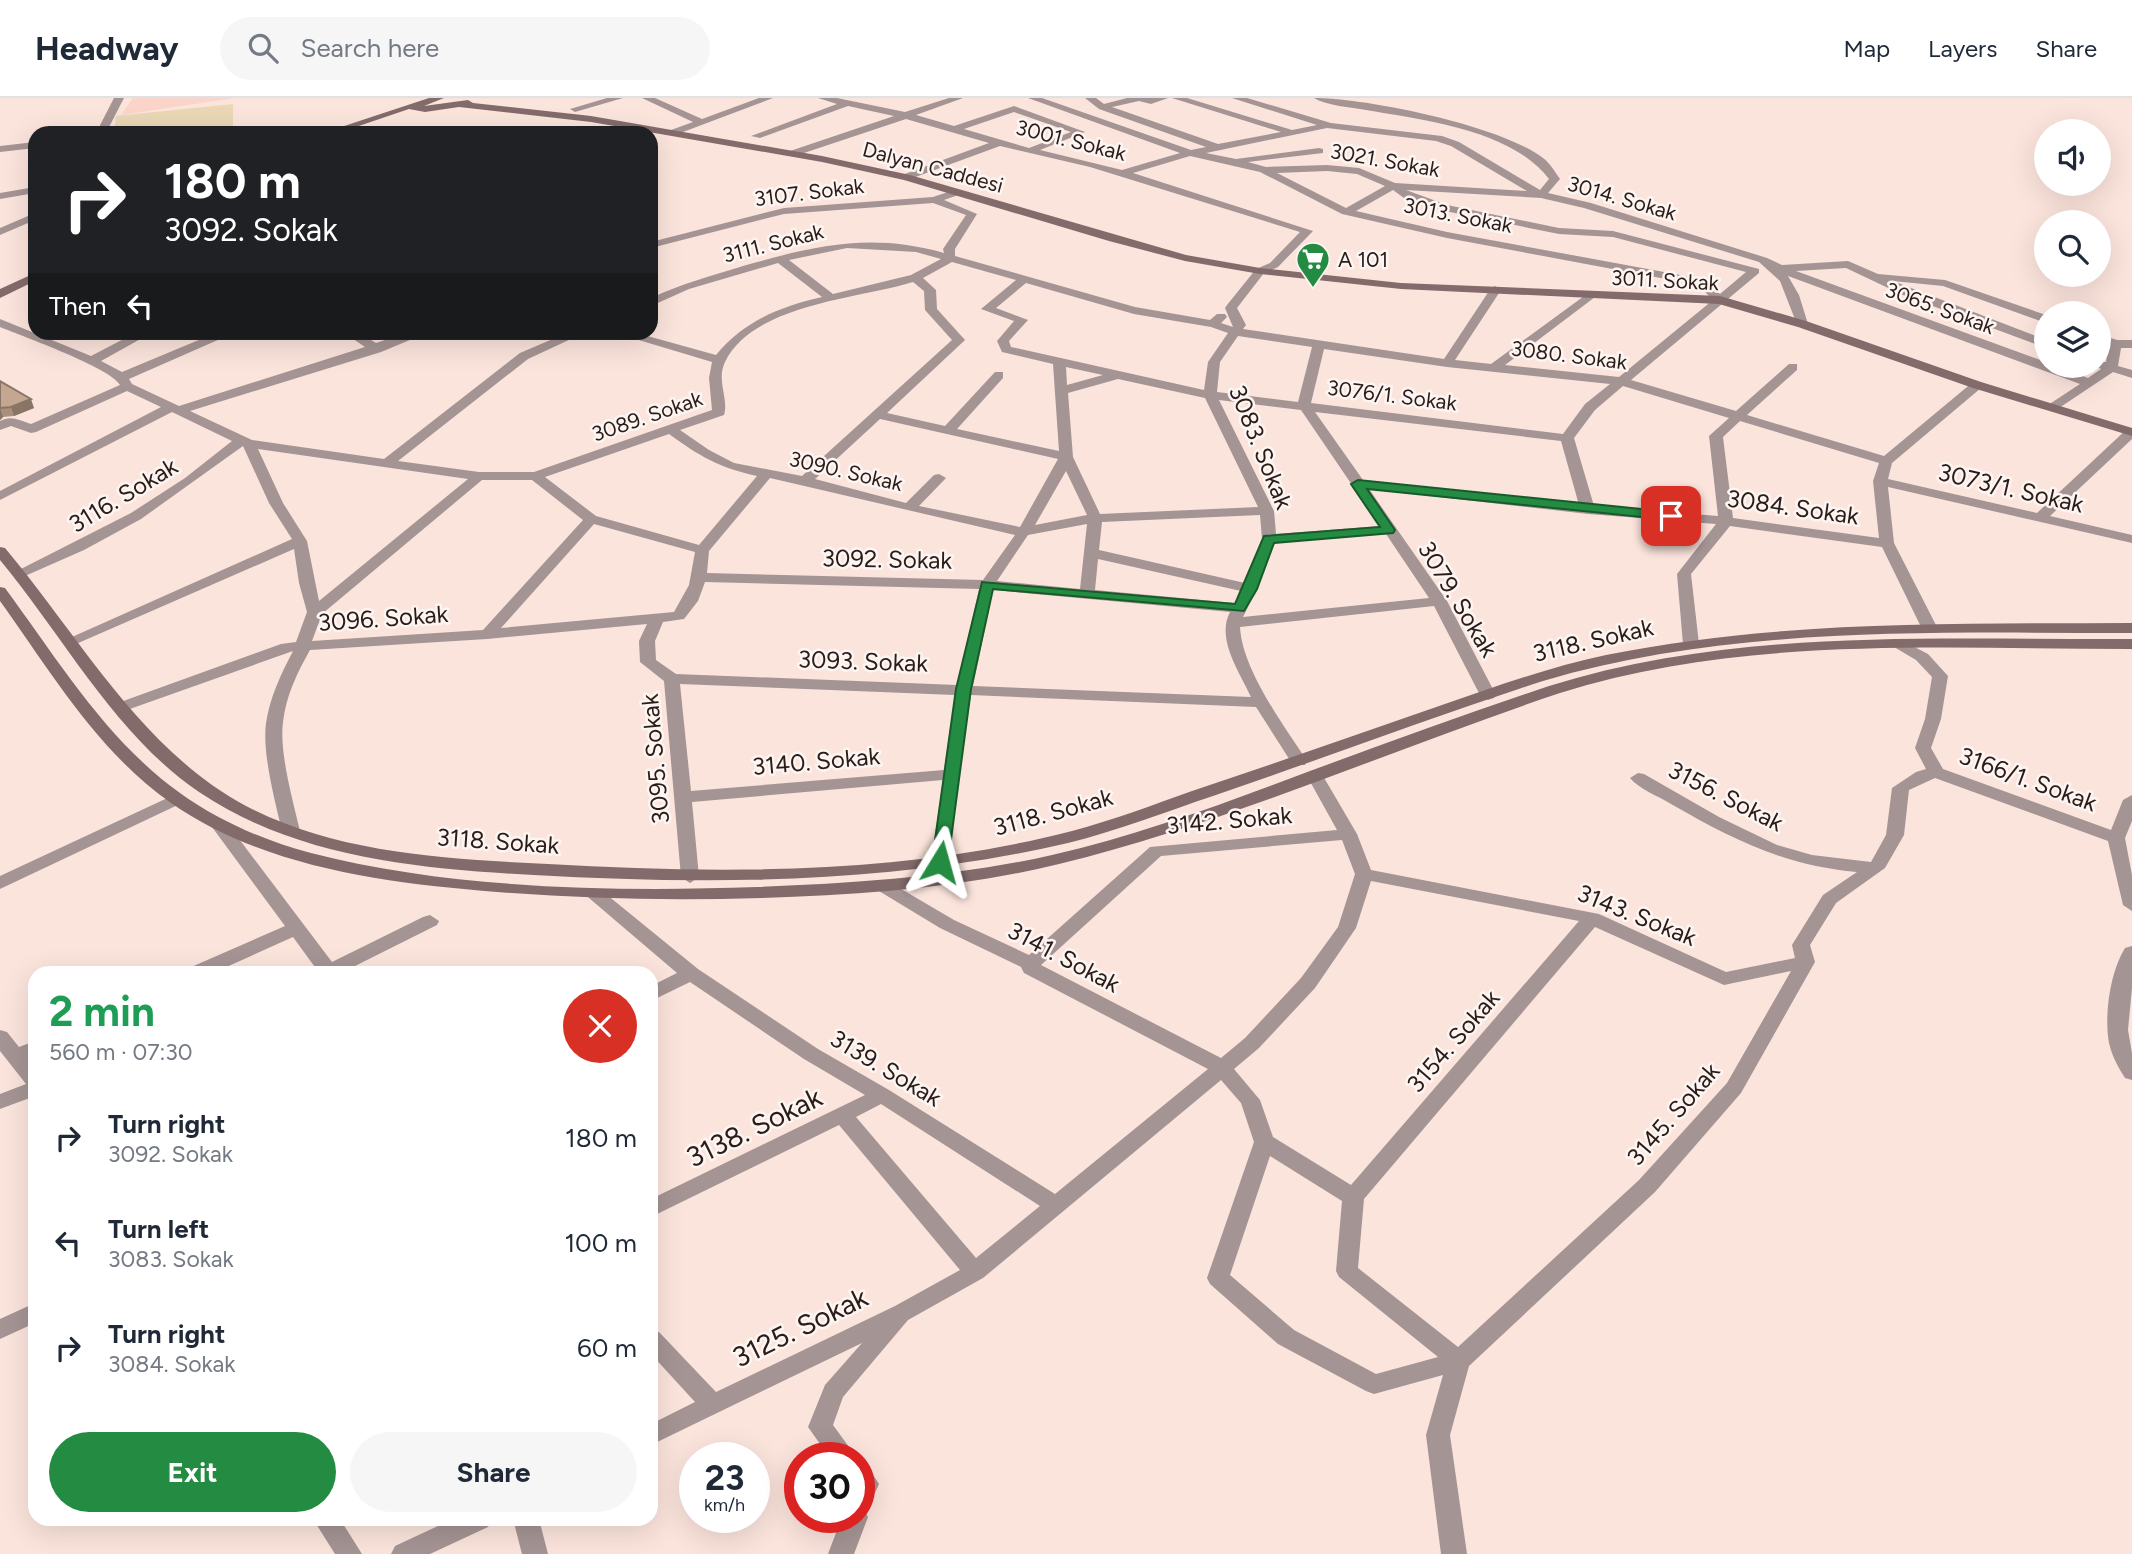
<!DOCTYPE html>
<html lang="en">
<head>
<meta charset="utf-8">
<style>
	:root { --surface:#fff; --page:#f6f6f7; --text:#1f2937; --muted:#747a83; --line:#e0e1e3; --accent:#248c42 }
	body { margin:0; font-family:Figtree,sans-serif; background:var(--page); color:var(--text); height:100vh; display:flex; flex-direction:column; font-size:26px; white-space:nowrap }
	* { box-sizing:border-box; margin:0 }
	p { font-size:23px; color:var(--muted) }
	.icon { flex:none; width:38px; height:38px; fill:none; stroke:currentColor; stroke-width:2; stroke-linecap:round; stroke-linejoin:round }
	.map { position:relative; flex:1; overflow:hidden }
	.details { position:absolute; left:28px; top:868px; width:630px; height:560px; display:flex; flex-direction:column; background:var(--surface); border-radius:21px; box-shadow:0 7px 28px #0002 }
	.details>* { flex:none }
	.banner { position:absolute; left:28px; top:28px; width:630px; height:214px; border-radius:21px; box-shadow:0 7px 28px #0002; background:#202124; color:#fff; overflow:hidden }
	.buttons { position:absolute; left:2034px; top:21px; display:grid; gap:14px }
	.buttons a { display:grid; place-items:center; width:77px; height:77px; border-radius:50%; background:var(--surface); box-shadow:0 7px 28px #0002; font-size:35px }
	.speed { position:absolute; left:679px; top:1344px; display:flex; gap:14px; font-size:35px; font-weight:700; text-align:center }
	.speed>* { display:grid; place-content:center; width:91px; height:91px; border-radius:50%; background:var(--surface); box-shadow:0 7px 28px #0002; line-height:1 }
	.speed small { font-size:18px; font-weight:400 }
	.speed .limit { border:10px solid #d22; background:#fff; color:#111 }
	.pin { position:absolute; display:grid; place-items:center; width:60px; height:60px; color:#fff; margin:-30px; border-radius:14px; box-shadow:0 4px 10px #0006 }
	.me { position:absolute; width:77px; margin:-38px; rotate:8deg; stroke-linejoin:round; filter:drop-shadow(0 0 5px #0008) }
	.turn { display:flex; align-items:center; gap:24px; height:147px; padding:0 21px; font-size:32px }
	.turn .icon { width:91px; height:91px; stroke-width:2.5 }
	.turn b { display:block; font-size:49px; line-height:60px }
	.then { display:flex; align-items:center; height:66px; padding:0 21px; background:#0003; gap:14px; font-size:26px }
	.round { display:grid; place-items:center; flex:none; width:74px; height:74px; border-radius:37px; background:var(--page) }
	.head { display:flex; align-items:center; justify-content:space-between; height:119px; padding:0 21px }
	h1 { font-size:42px; font-weight:700; line-height:52px; color:#1e9e55 }
	.button { display:flex; gap:14px; margin-top:auto; padding:14px 21px }
	.button a { flex:1; height:80px; border-radius:42px; background:var(--accent); color:#fff; font-size:28px; font-weight:700; line-height:80px; text-align:center }
	.button a+a { background:var(--page); color:var(--text) }
	ul { padding:0; list-style:none }
	li { display:flex; align-items:center; gap:21px; height:105px; padding:0 21px }
	li div { flex:1 }
	li b { display:block; font-size:26px }
	li em { font-style:normal }
	header { display:flex; align-items:center; gap:42px; box-sizing:border-box; height:98px; padding:0 35px; background:var(--surface); border-bottom:2px solid var(--line) }
	header strong { font-size:33px }
	nav { display:flex; gap:38px; margin-inline-start:auto; font-size:24px }
	.search { width:490px; height:63px; background:var(--page); display:flex; align-items:center; gap:18px; box-sizing:border-box; padding:0 24px; border-radius:38px; color:var(--muted); font-size:26px }
	.map>svg:first-child { display:block }
	.built { fill:#fad4c8 }
	.green { fill:#e9d7b6 }
	.lines { fill:none; stroke-linecap:round; stroke-linejoin:round }
	.street { fill:#a59494; fill-rule:evenodd }
	.secondary { fill:#846b6b; fill-rule:evenodd }
	.wall { fill:#a9907c }
	.shaded-wall { fill:#897565 }
	.building { fill:#c4a790; stroke:#897565; stroke-width:2 }
	.route { fill:#248c42; stroke:#175b2b; stroke-width:2 }
	.labels { text-anchor:middle; dominant-baseline:central; stroke-width:5; stroke-linejoin:round; paint-order:stroke }
	.far-street-label { font-size:21px; fill:#2a1c18; stroke:#fdf5f2 }
	.far-poi-label { font-size:21px; fill:#2a1c18; stroke:#fdf5f2; text-anchor:start }
	.street-label { font-size:24px; fill:#2a1c18; stroke:#fdf5f2 }
	.near-street-label { font-size:28px; fill:#2a1c18; stroke:#fdf5f2 }
</style>
</head>
<body>
<header>
<strong>Headway</strong>
<div class="search"><svg class="icon" aria-label="search" viewBox="0 0 24 24"><circle cx="10" cy="10" r="6"/><path d="M15 15l6 6"/></svg>Search here</div>
<nav><a>Map</a><a>Layers</a><a>Share</a></nav>
</header>
<div class="map">
<svg width="2132" height="1456" viewBox="0 0 2132 1456">
	<rect width="100%" height="100%" fill="#fbe4dc"/>
	<path class="built" d="M133 0H234L121 17Z"/>
	<path class="green" d="M233 6V35H114L116 18Z"/>
	<g class="lines">
		<path class="street" d="M114 0H124L106 35H96Z
			M607 0H623L575 14 570 11Z
			M642 0H655L702 21 759 0H773L675 37 670 34 671 32 693 24Z
			M818 0H837L905 14 949 0H963L916 17 954 28 1014 8 1085 34 1040 52 1122 72 1180 55 1028 0H1042L1191 52 1206 49 1099 11 1085 0H1096L1104 6 1127 0H1168L1151 6 1139 3 1112 9 1218 46 1281 34 1172 0H1187L1292 32 1317 27 1232 0H1247L1331 25 1442 38 1459 44 1540 92 1549 81C1512 32 1424 22 1366 12 1351 9 1327 8 1314 0 1367 0 1502 28 1543 60 1550 65 1555 74 1560 81L1548 95 1591 105 1767 160 1782 167 1848 163 1878 176 1945 182 2046 217V225L1943 188 1893 183 2046 242V250L1903 197 1846 170 1796 173 2046 264V268H2055L2088 280 2101 271 2096 268 2098 264H2106L2109 248 2098 244V236L2117 242H2132V250H2121L2118 268 2132 272V280L2113 274 2053 314 2047 310 2048 307 2080 286 1788 178 1799 197 1808 226 1798 229 1780 183 1759 164 1584 110 1541 100 1406 92 1447 107 1559 130 1613 133 1759 171V175L1631 282 1736 313 1789 266H1797V272L1747 317 1884 358 1973 284H1981V290L1892 365 1888 381 2037 415 2127 331 2132 330V341L2050 418 2132 437V445L1888 389 1894 445 1938 531 1935 534H1925L1922 531 1882 449 1730 428 1691 476 1699 546 1691 551 1683 546 1677 476 1716 426 1588 416 1369 391 1447 503 1496 597 1494 600 1488 602 1480 597 1434 508 1240 529C1242 571 1284 628 1307 663L1305 667H1293L1256 609 971 597 946 768H934L931 764 943 682 692 704 699 779 690 785 681 779 664 583 640 564 639 543 647 526 487 541 310 552C297 575 286 598 283 624 279 654 293 703 300 733L291 738 282 733C275 703 262 655 266 625 270 599 281 576 293 553L127 612H115L113 609 115 606 281 546 296 544 307 514 299 485 294 451 76 546 71 548 63 543 292 441 269 405 243 348 141 421 84 452 25 478 20 479 13 475 131 415 185 380 232 343 172 314 0 402V393L161 309 127 293 36 334 31 335 11 328 0 332V323C11 317 19 322 31 326L120 287C111 270 22 238 0 229V221L91 258 137 234H153L101 263 122 274 218 234H236L129 281 132 286 179 308 365 249 343 234H358L376 245 409 234H429L381 254 190 313 252 342 384 361 520 255 569 234H586L528 261 398 363 479 374H534L712 312 709 280 712 264 612 234H633L716 257C744 223 779 209 822 199L778 165 689 191 651 208V200C681 186 711 178 743 168 814 148 870 134 944 155L943 151 966 117 933 105 784 116 651 150V144L784 110 933 99 957 91 962 94 961 96 944 102 977 116 955 151V158L1135 209 1210 222 1217 216H1225L1227 219 1221 225 1233 229 1225 210 1227 207 1256 171 1270 165 1300 134 1090 69 1000 48 910 81H902V77L989 45 906 21 798 57H790V53L894 18 848 8 760 40 751 38 837 6ZM1014 14 1071 34 1029 50 964 31ZM1327 30 1436 43 1451 48 1527 93 1395 85 1359 70 1327 67 1266 69 1248 64 1323 55V51L1319 50 1236 61 1206 55ZM1190 58 1260 74 1342 116 1447 140 1698 187 1713 202 1619 279 1505 267 1595 199V195L1591 193 1491 266 1455 262 1501 192 1495 188 1491 190 1444 261 1243 231 1246 227 1237 210 1264 175 1278 169 1313 133 1133 75ZM1327 73 1357 76 1385 88 1346 110 1277 75ZM1393 92 1404 100 1445 113 1559 136 1613 139 1746 174 1720 196 1702 181 1447 134 1356 113ZM847 150 916 154 941 161 911 177 833 196 789 162ZM952 164 1016 182 981 211 1014 223 997 243 1002 254 1053 266 1059 353 957 331 1003 280V274H995L945 328 887 315 965 242 937 211 936 192 923 180ZM913 184 924 193 925 212 952 242 802 378 734 365 709 352 680 332 724 317C729 301 716 282 725 264 753 206 858 201 913 184ZM1026 185 1134 216 1211 229 1228 235 1208 264 1204 292 1011 249 1009 243 1028 222 996 210ZM1238 238 1312 249 1298 304 1217 294 1220 264ZM1324 251 1447 269 1610 286 1585 306 1563 336 1311 305ZM1066 269 1103 277 1067 287ZM1118 281 1205 300 1258 409 1100 416 1073 359 1068 295ZM1623 288 1729 320 1709 338 1718 418 1594 408 1574 340 1595 312ZM1219 302 1301 312 1380 428 1276 436 1274 413ZM1315 314 1561 343 1579 407 1363 382ZM880 321 1058 361 1020 429 919 408 946 380 939 376 934 377 906 405 815 381ZM1740 323 1879 365 1873 383 1879 440 1733 420 1723 339ZM669 336C699 358 720 370 757 378L699 447 596 418 545 379ZM258 351 468 381 319 503 307 443 283 405ZM1066 373 1087 417 1035 427ZM770 380 1015 437 983 482 707 475 709 453ZM482 382H532L583 422 483 532 312 543 322 516ZM1260 417 1262 441 1245 485 1099 452 1102 424ZM594 426 695 454 689 487 674 514 501 530ZM1087 426 1080 491 997 483 1028 437ZM1386 436 1429 500 1243 519 1257 491 1275 445ZM1098 461 1241 493 1235 505 1095 492ZM705 484 979 491 957 587 676 576 656 562 655 543 663 524 684 521 698 503ZM993 492 1230 514C1216 541 1239 573 1251 599L973 588ZM680 586 955 597 944 672 691 693Z
			M35 44V50L0 54V48Z
			M35 89V95L0 101V95Z
			M35 115V122L0 137V130Z
			M1899 541 1928 556 1948 578 1941 621 1931 650 1943 671 2111 732 2123 702 2132 697V723L2125 740 2132 777V813L2123 807 2108 743 1935 680 1909 692 1904 737 1885 770 1836 805 1810 847 1815 864 1741 995 1655 1094 1469 1268 1450 1337 1467 1456H1441L1426 1337 1443 1277 1374 1296 1366 1293 1278 1246 1210 1186 1207 1180 1254 1044 1241 1005 1221 982 983 1180 908 1222 843 1299 833 1327 857 1360H830L808 1329 825 1287 862 1245 651 1347V1326L695 1304 651 1256V1232L659 1234 716 1294 895 1208 960 1172 839 1027 651 1119V1101L865 997 804 961 690 884 651 903V888L677 875 589 800 586 796 589 792H601L698 871 818 951 889 992 1055 1096 1208 971 1024 875 1021 869 940 830 879 793 876 789 879 785H891L954 822 1029 857 1150 749 1337 732 1307 678 1315 673 1323 678 1357 736 1371 772 1599 816 1726 874 1795 860 1792 847 1823 797 1857 774C1785 768 1732 741 1671 706 1658 698 1639 691 1630 680L1638 675 1644 676 1719 719 1777 747 1812 757 1871 764 1886 737 1892 690 1916 674 1926 671 1915 650 1925 621 1932 579 1916 562 1894 549 1891 546ZM1342 742 1355 776 1338 829 1301 880 1245 940 1221 960 1041 867 1161 758ZM1371 783 1579 823 1351 1087 1273 1039 1260 1002 1234 971 1259 950 1315 890 1356 830ZM1595 829 1724 887 1791 873 1727 985 1639 1082 1458 1249 1358 1170 1364 1101ZM881 1006 1040 1108 976 1160 856 1019ZM1270 1058 1342 1103 1336 1173 1339 1179 1438 1259 1376 1276 1294 1232 1230 1177Z
			M176 696 185 701 182 705 0 791V778Z
			M221 724 227 725 332 864 423 819 430 817 439 823 437 827 341 875H315L317 872 293 839 213 875H186L189 870 285 828 212 729Z
			M2132 848V890L2128 932 2132 955V982L2125 980C2118 969 2112 958 2109 945 2104 917 2110 874 2125 850Z
			M0 932 7 934 19 949 35 943V958L29 961 35 969V998L0 1011V996L26 986 0 953Z
			M35 1205V1225L0 1241V1221Z
			M859 1365 868 1369 879 1386 866 1415 868 1419 854 1456H828L842 1419H859Z
			M313 1421H340L362 1456H335Z
			M453 1421H492L488 1429 430 1456H391L395 1448Z
			M513 1421H539L548 1456H522Z"/>
		<path class="secondary" d="M429 0H444L424 8 468 2 473 5 591 18 822 58 910 77 1186 157 1260 170 1401 185 1720 198 1806 223 1981 284 2132 330V338L1973 290 1798 229 1719 206 1401 191 1260 176 1185 163 1109 143 904 82 822 64 591 24 459 9 425 14 409 11 338 35H323Z
			M35 175V183L0 200V191Z
			M0 449 5 450C80 539 140 651 246 708 338 756 447 761 548 766 722 776 902 777 1072 733 1113 722 1153 707 1192 693 1276 665 1359 636 1442 607 1496 588 1550 569 1606 557 1779 522 1956 526 2132 525V535C1936 535 1733 527 1543 583 1433 619 1324 660 1213 698 1165 714 1117 733 1068 745 892 786 713 787 534 777 419 771 297 760 199 694 115 637 64 539 0 462Z
			M0 489 5 490C58 562 107 643 180 695 219 723 265 743 311 755 450 791 614 794 757 789 856 785 955 779 1052 757 1140 737 1225 705 1310 673 1389 644 1469 615 1549 588 1738 529 1937 542 2132 541V551C1942 551 1744 537 1560 595 1393 651 1230 724 1059 766 962 790 861 797 762 800 673 803 585 801 497 794 385 785 265 770 171 705 98 654 51 574 0 503Z"/>
	</g>
	<path class="wall" d="M0 283 34 310 14 318 3 319 0 322Z"/>
	<path class="shaded-wall" d="M31 301 34 310 14 318 11 309Z
		M0 310 3 319 0 322Z"/>
	<path class="building" d="M0 283 31 301 11 309 0 310Z"/>
	<path class="route" d="M1358 382 1671 414 1677 418 1671 422 1367 391 1395 432 1393 435 1274 445 1257 491 1244 513 993 491 971 591 948 764 940 769 934 767 932 764 956 591 982 484 1235 506 1264 438 1380 429 1351 386Z"/>
	<defs>
		<symbol id="supermarket-pin" viewBox="-11 -11 22 30"><path d="M0 17L-7.5 6A9.5 9.5 0 1 1 7.5 6Z" fill="#248c42" stroke="#fdf5f2"/><path d="M-6-5.5h2.5l.6 2H6L4.5 2H-2.5L-4.4-4H-6ZM-1.5 3.2a1.3 1.3 0 1 0 .1 0ZM3 3.2a1.3 1.3 0 1 0 .1 0Z" fill="#fff"/></symbol>
	</defs>
	<g fill-rule="evenodd">
		<use href="#supermarket-pin" x="1294" y="142" width="38" height="52"/>
	</g>
	<g class="labels">
		<g class="far-street-label">
			<text transform="translate(1071 42) rotate(14)">3001. Sokak</text>
			<text transform="translate(1385 62) rotate(10)">3021. Sokak</text>
			<text transform="translate(933 69) rotate(15)">Dalyan Caddesi</text>
			<text transform="translate(809 94) rotate(-7)">3107. Sokak</text>
			<text transform="translate(1622 100) rotate(16)">3014. Sokak</text>
			<text transform="translate(1458 117) rotate(11)">3013. Sokak</text>
			<text transform="translate(773 145) rotate(-14)">3111. Sokak</text>
			<text transform="translate(1665 182) rotate(3)">3011. Sokak</text>
			<text transform="translate(1940 210) rotate(20)">3065. Sokak</text>
			<text transform="translate(1569 257) rotate(7)">3080. Sokak</text>
			<text transform="translate(1392 297) rotate(7)">3076/1. Sokak</text>
			<text transform="translate(647 318) rotate(-19)">3089. Sokak</text>
			<text transform="translate(846 373) rotate(13)">3090. Sokak</text>
		</g>
		<g class="far-poi-label">
			<text x="1338" y="161">A 101</text>
		</g>
		<g class="street-label">
			<text transform="translate(1261 349) rotate(68)">3083. Sokak</text>
			<text transform="translate(2011 390) rotate(13)">3073/1. Sokak</text>
			<text transform="translate(123 397) rotate(-31)">3116. Sokak</text>
			<text transform="translate(1793 409) rotate(8)">3084. Sokak</text>
			<text transform="translate(887 461) rotate(1)">3092. Sokak</text>
			<text transform="translate(1458 501) rotate(59)">3079. Sokak</text>
			<text transform="translate(383 520) rotate(-4)">3096. Sokak</text>
			<text transform="translate(1593 542) rotate(-13)">3118. Sokak</text>
			<text transform="translate(863 563) rotate(2)">3093. Sokak</text>
			<text transform="translate(655 661) rotate(-95)">3095. Sokak</text>
			<text transform="translate(816 663) rotate(-5)">3140. Sokak</text>
			<text transform="translate(2028 681) rotate(20)">3166/1. Sokak</text>
			<text transform="translate(1726 698) rotate(27)">3156. Sokak</text>
			<text transform="translate(1053 714) rotate(-15)">3118. Sokak</text>
			<text transform="translate(1229 722) rotate(-5)">3142. Sokak</text>
			<text transform="translate(498 743) rotate(4)">3118. Sokak</text>
			<text transform="translate(1637 817) rotate(22)">3143. Sokak</text>
			<text transform="translate(1064 859) rotate(28)">3141. Sokak</text>
			<text transform="translate(1453 943) rotate(-49)">3154. Sokak</text>
			<text transform="translate(886 970) rotate(31)">3139. Sokak</text>
			<text transform="translate(1673 1016) rotate(-49)">3145. Sokak</text>
		</g>
		<g class="near-street-label">
			<text transform="translate(754 1029) rotate(-26)">3138. Sokak</text>
			<text transform="translate(800 1229) rotate(-26)">3125. Sokak</text>
		</g>
	</g>
</svg>
<div class="buttons">
<a><svg class="icon" aria-label="sound" viewBox="0 0 24 24"><path d="M4 9h4l5-4v14l-5-4H4zM17 9q2 3 0 6"/></svg></a>
<a><svg class="icon" aria-label="search" viewBox="0 0 24 24"><circle cx="10" cy="10" r="6"/><path d="M15 15l6 6"/></svg></a>
<a><svg class="icon" aria-label="layers" viewBox="0 0 24 24"><path d="M12 4l9 5-9 5-9-5zM3 14l9 5 9-5"/></svg></a>
</div>
<div class="speed"><div>23<small>km/h</small></div><div class="limit">30</div></div>
<div class="pin" style="left:1671px;top:418px;background:#d93025"><svg class="icon" aria-label="arrive" viewBox="0 0 24 24"><path d="M6 21V4h12l-3 4 3 4H6"/></svg></div>
<svg class="me" style="left:940px;top:764px" viewBox="-20 -20 40 40"><path d="M0-17L14 15 0 8-14 15z" fill="#248c42" stroke="#fff" stroke-width="4"/></svg>
<div class="banner">
<div class="turn"><svg class="icon" aria-label="right" viewBox="0 0 24 24"><path d="M7 20v-9h11M14 6l5 5-5 5"/></svg><div><b>180 m</b>3092. Sokak</div></div>
<div class="then">Then<svg class="icon" aria-label="left" viewBox="0 0 24 24"><path d="M17 20v-9H6M10 6l-5 5 5 5"/></svg></div>
</div>
<section class="details">
<div class="head"><div><h1>2 min</h1><p>560 m · 07:30</p></div><a class="round" style="background:#d93025;color:#fff"><svg class="icon" aria-label="close" viewBox="0 0 24 24"><path d="M6 6l12 12M18 6L6 18"/></svg></a></div>
<ul>
<li><svg class="icon" aria-label="right" viewBox="0 0 24 24"><path d="M7 20v-9h11M14 6l5 5-5 5"/></svg><div><b>Turn right</b><p>3092. Sokak</p></div><em>180 m</em></li>
<li><svg class="icon" aria-label="left" viewBox="0 0 24 24"><path d="M17 20v-9H6M10 6l-5 5 5 5"/></svg><div><b>Turn left</b><p>3083. Sokak</p></div><em>100 m</em></li>
<li><svg class="icon" aria-label="right" viewBox="0 0 24 24"><path d="M7 20v-9h11M14 6l5 5-5 5"/></svg><div><b>Turn right</b><p>3084. Sokak</p></div><em>60 m</em></li>
</ul>
<div class="button"><a>Exit</a><a>Share</a></div>
</section>
</div>
</body>
</html>
